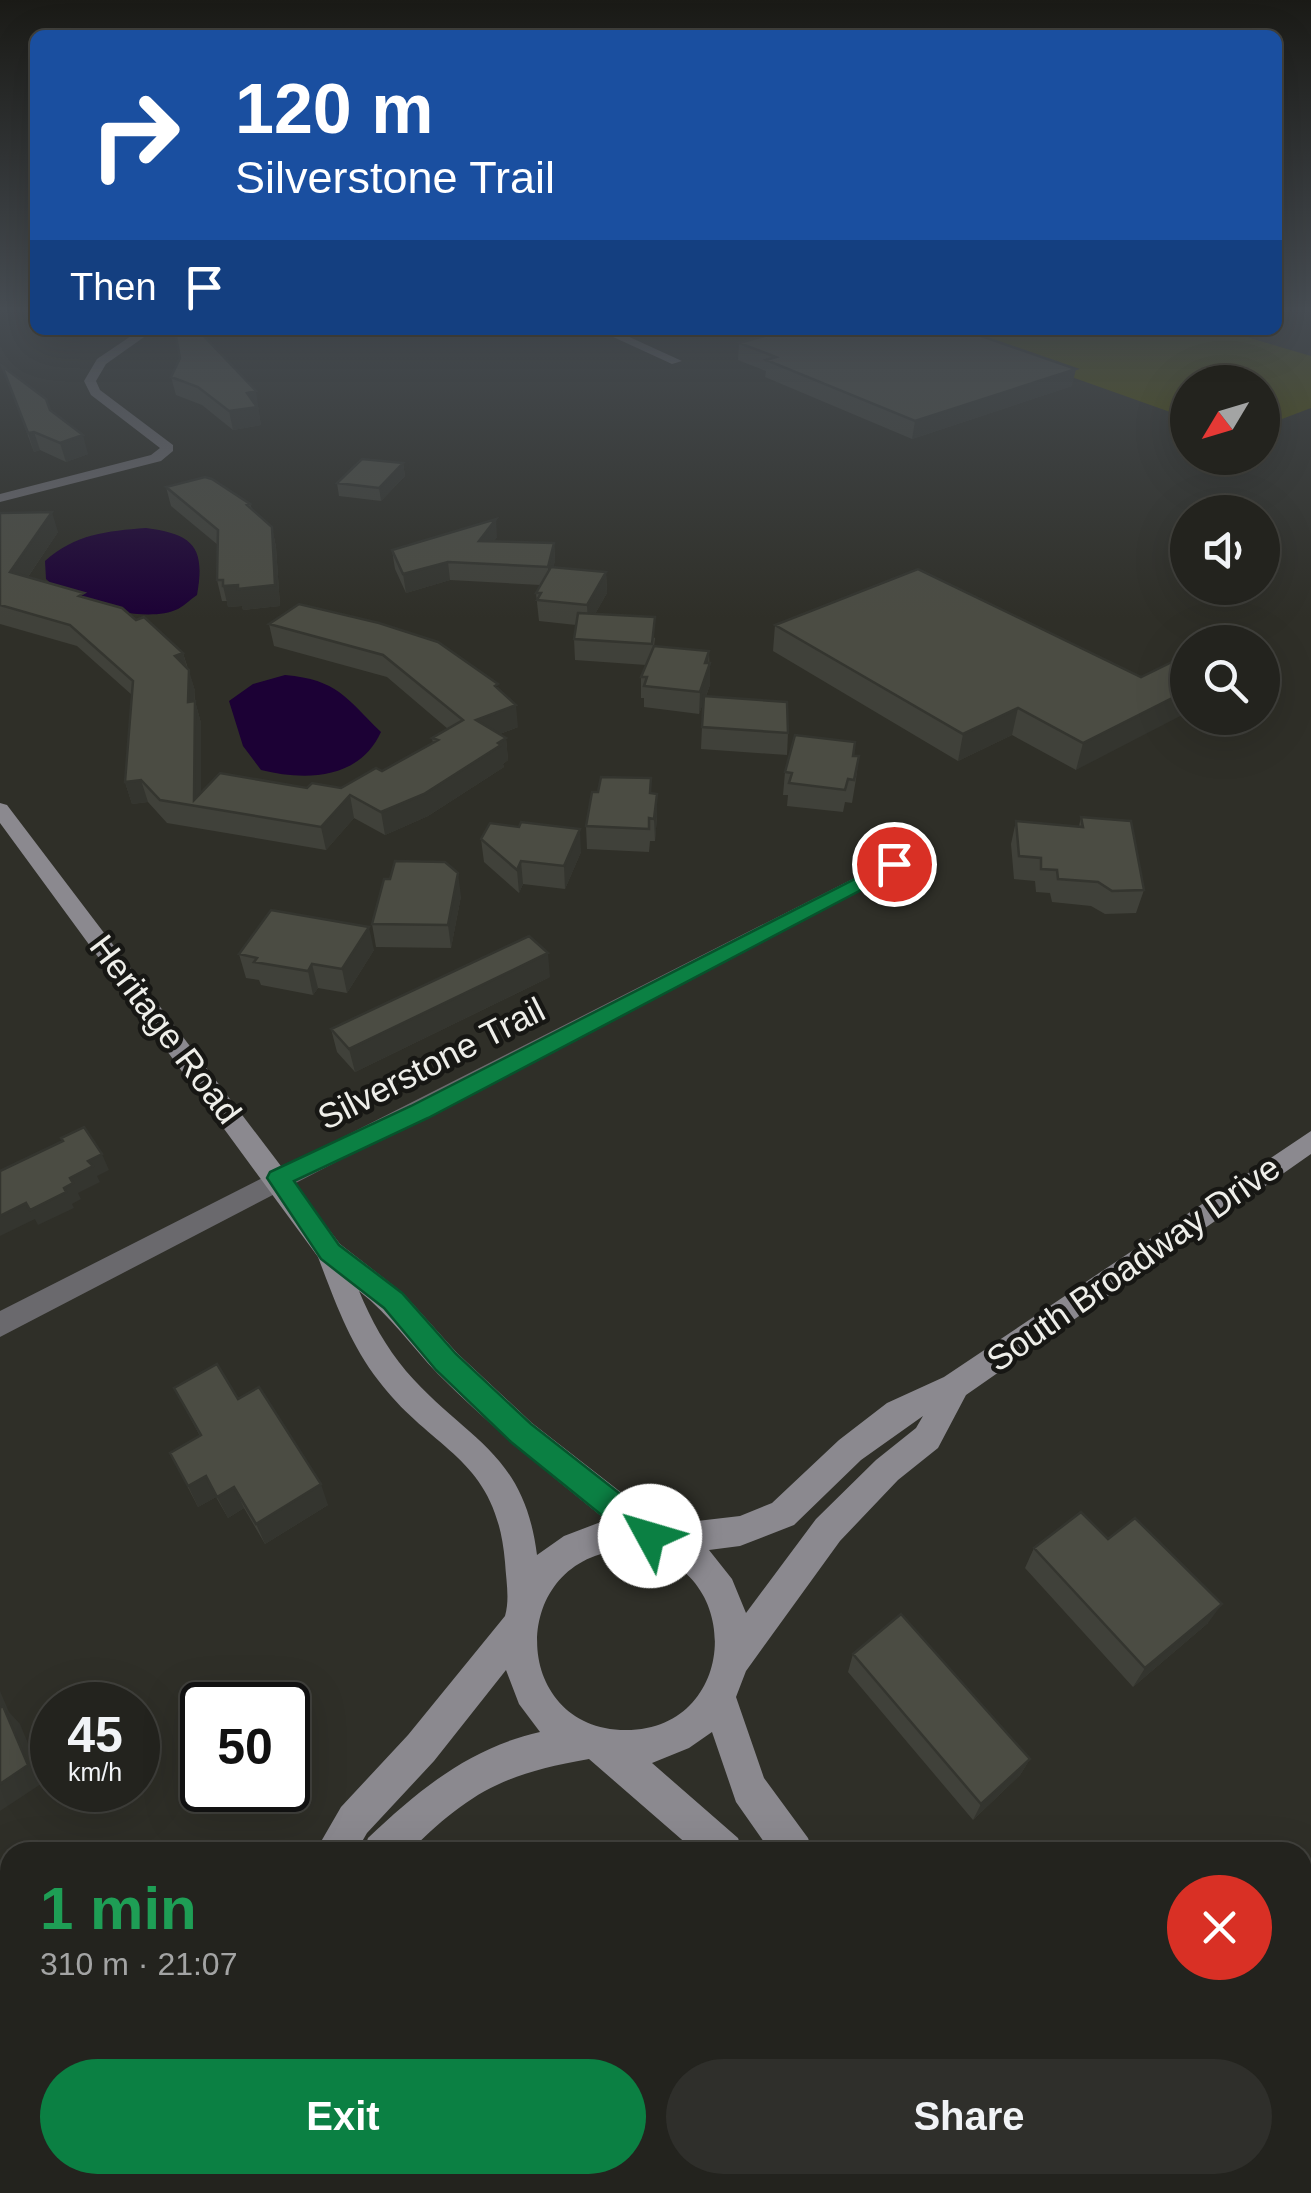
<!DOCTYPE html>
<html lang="en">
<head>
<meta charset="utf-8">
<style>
	:root { --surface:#23231e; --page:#2f2f2b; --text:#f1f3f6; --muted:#a3a4a4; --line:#40403c; --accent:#0b8043 }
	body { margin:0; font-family:Helvetica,sans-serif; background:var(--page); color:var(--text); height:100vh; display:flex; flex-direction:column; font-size:38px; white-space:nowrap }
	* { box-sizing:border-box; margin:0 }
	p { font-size:32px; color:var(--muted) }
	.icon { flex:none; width:55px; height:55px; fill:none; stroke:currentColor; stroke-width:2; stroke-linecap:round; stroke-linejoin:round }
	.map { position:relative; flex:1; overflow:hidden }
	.drawer { position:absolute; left:0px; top:1842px; width:1312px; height:352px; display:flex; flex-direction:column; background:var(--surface); border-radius:30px 30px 0 0; box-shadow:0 10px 40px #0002,0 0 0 2px var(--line) }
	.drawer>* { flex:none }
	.hud { position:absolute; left:30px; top:30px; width:1252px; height:305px; border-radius:15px; box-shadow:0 10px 40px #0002,0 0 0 2px var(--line); background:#1a4fa0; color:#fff; overflow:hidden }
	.needle { width:65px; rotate:232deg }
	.tools { position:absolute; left:1170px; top:365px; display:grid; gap:20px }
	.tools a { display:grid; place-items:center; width:110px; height:110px; border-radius:50%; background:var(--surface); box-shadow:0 10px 40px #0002,0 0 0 2px var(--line); font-size:50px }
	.speed { position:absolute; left:30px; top:1682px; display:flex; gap:20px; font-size:50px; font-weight:700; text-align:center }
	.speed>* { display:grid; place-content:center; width:130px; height:130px; border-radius:50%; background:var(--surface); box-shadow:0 10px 40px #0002,0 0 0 2px var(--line); line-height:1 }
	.speed small { font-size:25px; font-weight:400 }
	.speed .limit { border:5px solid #111; border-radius:15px; background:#fff; color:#111 }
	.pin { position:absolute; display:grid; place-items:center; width:85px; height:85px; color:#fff; margin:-42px; border:5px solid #fff; border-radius:50%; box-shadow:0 2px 10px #0007 }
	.me { position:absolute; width:110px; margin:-55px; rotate:309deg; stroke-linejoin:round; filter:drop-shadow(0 0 8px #0008) }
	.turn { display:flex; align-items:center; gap:35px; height:210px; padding:0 40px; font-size:45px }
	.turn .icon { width:130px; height:130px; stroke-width:2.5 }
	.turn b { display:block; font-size:70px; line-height:85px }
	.then { display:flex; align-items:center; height:95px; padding:0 40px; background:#0003; gap:20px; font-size:38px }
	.round { display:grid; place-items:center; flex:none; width:105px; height:105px; border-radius:52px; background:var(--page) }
	.overview { display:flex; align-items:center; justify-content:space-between; height:170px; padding:0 40px }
	h1 { font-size:60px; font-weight:600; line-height:75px; color:#1e9e55 }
	.cta { display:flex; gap:20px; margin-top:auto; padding:20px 40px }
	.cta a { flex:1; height:115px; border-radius:60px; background:var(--accent); color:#fff; font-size:40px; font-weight:600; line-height:115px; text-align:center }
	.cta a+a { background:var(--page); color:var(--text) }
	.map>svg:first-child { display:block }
	.green { fill:#505000 }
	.water { fill:#1c0135 }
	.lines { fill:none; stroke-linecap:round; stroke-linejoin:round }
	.minor { fill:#6a696d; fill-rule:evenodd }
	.secondary { fill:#8b898f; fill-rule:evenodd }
	.wall { fill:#40413a }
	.shaded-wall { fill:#34352f }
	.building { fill:#4b4c43; stroke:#34352f; stroke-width:2.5 }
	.route { fill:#0b8043; stroke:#07532c; stroke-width:2.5 }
	.labels { text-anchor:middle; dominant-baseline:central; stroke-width:9; stroke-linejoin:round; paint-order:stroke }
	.street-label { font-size:35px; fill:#eeeee9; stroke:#171714 }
</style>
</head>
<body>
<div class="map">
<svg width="1311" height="2193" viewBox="0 0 1311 2193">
	<rect width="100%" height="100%" fill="#2f2f28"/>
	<path class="green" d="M939 330H1223L1311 356V408L1263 426 1262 382H1188L1187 418Z"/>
	<path class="water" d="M146 528C192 534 206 546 197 595 191 599 185 605 178 609 144 625 71 603 46 579L45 561C75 534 107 531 146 528Z
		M285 675C338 680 345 697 381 732 359 780 305 781 261 770L243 746 229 701 253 684Z"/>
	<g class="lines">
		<path class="minor" d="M140 330H154L106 364 96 381 100 390 173 445V451L161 461 0 502V494L151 455 160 448 91 395 84 381 97 359Z
			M598 330H614L682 361 672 364Z
			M894 858 901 860 904 864 901 868 0 1337V1311Z"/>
		<path class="secondary" d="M0 803 7 805 340 1244 403 1293 457 1353 532 1423 663 1525 740 1516 772 1503 839 1440 887 1403 944 1377 1311 1131V1154L966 1395 938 1448 898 1480 840 1541 746 1671 736 1697 764 1778 808 1838 813 1852H771L736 1802 712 1732 689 1748 652 1763 738 1838 743 1852H696L589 1759C503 1774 470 1792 409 1852H363L368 1838C420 1789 469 1748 540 1732L519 1704 506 1670 434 1761 367 1833 356 1852H315L341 1807 408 1735 505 1616C510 1599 506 1580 505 1562 496 1456 433 1453 378 1380 350 1344 334 1299 318 1257L0 823ZM359 1291C390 1315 411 1346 438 1374 491 1427 548 1473 606 1520L564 1536 537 1555C524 1451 466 1440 406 1371 386 1347 371 1320 359 1291ZM923 1416 916 1428 876 1460 816 1519 746 1613 732 1579 709 1550 740 1546 794 1525 861 1460ZM626 1550C746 1556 743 1730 626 1730 509 1730 506 1556 626 1550Z
			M10 2147V2185H25L16 2193H0V2151Z
			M1018 2185H1065L1068 2193H1021Z"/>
	</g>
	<path class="wall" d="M739 343 1072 386 912 439 765 377 766 371 738 360Z
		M2 366 50 410 88 454 66 462 40 450 34 452Z
		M171 377 260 409H258L261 425 233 430 202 405 176 395Z
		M403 463 405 476 381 501 339 496 337 483Z
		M166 487 250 504 252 509 272 527 276 547 280 606 243 610 242 606 228 607 227 601H222L217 580 218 545 171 506Z
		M0 513 58 532 28 577 86 598 136 620 183 653 195 691V701L201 723V793L341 788 382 771 433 743 432 738 448 729 387 677 274 646 269 624 299 604 499 689 518 727 500 734 506 738 508 760 503 764 504 767 428 816 385 835 354 818 326 850 167 823 148 802 132 804 125 782 132 695 77 646 0 624Z
		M497 537 494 541 554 543 555 561 553 567 606 572 607 593 595 614 655 638 654 646 709 651 710 685 706 696 788 733 787 755 701 749 703 703 699 714 644 707V698H641V677L646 665 575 660 574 639 576 625 539 621 536 593 540 585 450 580 406 593 395 569 392 550Z
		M775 625 1141 677 1076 770 1012 735 958 761 773 651Z
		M855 742 854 756H859L856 779 852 803 845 802 843 812 787 806 788 795H783L785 772Z
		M652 793 657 794V816L655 841H650L649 852 587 849 586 826Z
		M1081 817 1144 890 1136 913 1105 914 1091 906 1052 902 1050 893 1036 892 1035 881 1014 879 1011 844 1016 821 1079 826Z
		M481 839 581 852 565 889 523 884 519 893 484 862Z
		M461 896 451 948 376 947 372 924Z
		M374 950 347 993 318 988 313 995 261 985 259 980 246 978 239 954Z
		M550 977 355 1072 337 1052 331 1029Z
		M174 1388 238 1399 328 1505 265 1544 244 1508 228 1518 216 1497 198 1507 170 1453 200 1436Z
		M1108 1539 1208 1623 1133 1687 1025 1568 1034 1548Z
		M853 1654 1030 1759 1020 1775 973 1820 848 1672Z
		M1311 2013V2193H1277L1271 2185H1302V2018Z"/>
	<path class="shaded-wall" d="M1076 369 1072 386 912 439 915 421Z
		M256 391 261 425 233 430 229 411 247 393Z
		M34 432 40 450 34 452 28 433Z
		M83 435 88 454 66 462 60 443Z
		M403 463 405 476 381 501 379 488Z
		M52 512 58 532 17 593 10 572Z
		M496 519 497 537 481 559 479 541Z
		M272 527 276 547 280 606 243 610 242 606 228 607 223 586Z
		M554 543 555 561 549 585 548 567Z
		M448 562 450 580 406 593 403 574Z
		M606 572 607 593 588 626 587 605Z
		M709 651 708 669 710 663V685L699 714 700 692 705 663Z
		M183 653 189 675 175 656Z
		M189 670 195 691 194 723 188 702Z
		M1188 690V712L1076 770 1083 743Z
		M195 701 201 723V807L194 800Z
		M516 705 518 727 479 742 476 720Z
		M1018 708 1012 735 958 761 963 734Z
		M506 738 508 760 503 764 504 767 428 816 385 835 381 812Z
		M141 780 148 802 132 804 125 782Z
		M657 794V816L655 841 654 819Z
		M350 795 354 818 326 850 321 827Z
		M580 829 581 852 565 889 564 866Z
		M521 861 523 884 519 893 517 870Z
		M458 873 461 896 451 948 448 925Z
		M369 927 374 950 347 993 342 969Z
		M548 953 550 977 355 1072 349 1049Z
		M312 964 318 988 313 995 308 971Z
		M102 1154 109 1170 97 1176 100 1182 78 1193 81 1199 72 1204 74 1208 38 1225 30 1210 64 1188 70 1178 88 1161Z
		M26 1203 35 1219 0 1236V1216Z
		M206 1476 216 1497 198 1507 188 1486Z
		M321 1484 328 1505 265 1544 256 1524Z
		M234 1487 244 1508 228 1518 217 1497Z
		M1222 1604 1208 1623 1133 1687 1145 1668Z
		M0 1691 9 1712 20 1724 44 1782 0 1811Z
		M1030 1759 1020 1775 973 1820 981 1804Z"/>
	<path class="building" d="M198 330 256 391 247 393 257 407 229 411 198 387 171 377 180 358 175 331Z
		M786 330H964L1076 369 915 421 766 360 776 357 739 343Z
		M2 366 46 399 50 410 83 435 60 443 34 432 28 433Z
		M362 459 403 463 379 488 337 483Z
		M205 477 212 479 250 504 247 505 272 527 275 585 238 589V585L223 586V580H217L218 530 166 487Z
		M52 512 10 572 84 593 79 596 122 608 136 620 144 617 183 653 175 656 189 670 188 702 195 701 194 800 220 773 307 788 312 783 341 788 376 768 382 771 438 740 432 738 463 720 383 655 269 624 299 604 379 623 438 642 498 684 495 686 516 705 476 720 506 738 498 743 501 745 424 794 381 812 350 795 321 827 160 800 141 780 125 782 133 681 70 625 0 605V513Z
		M496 519 479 541 554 543 548 567 448 562 403 574 392 550Z
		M551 567 606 572 587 605 537 600 541 593H536Z
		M918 569 1141 677 1180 658 1188 661V690L1083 743 1018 708 963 734 775 625Z
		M578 613 655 617 652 644 574 639Z
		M654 646 709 651 705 663H710L700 692 644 686 647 677H641Z
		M704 696 787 702 788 733 702 727Z
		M795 735 855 742 853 756H859L854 780 848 779 845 790 789 783 792 773 785 772Z
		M601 777 651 778 650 793 657 794 654 819 649 818V829L586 826 592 792H598Z
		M1081 817 1131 821 1144 890 1112 891 1098 882 1058 879 1057 870 1041 869V858L1019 856 1016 821 1083 827Z
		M521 822 580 829 564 866 521 861 517 870 481 839 490 823 519 827Z
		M395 861 445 862 458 873 448 925 372 924 384 879H390Z
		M271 910 369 927 342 969 312 964 308 971 254 962 257 958 239 954Z
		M529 936 548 953 349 1049 331 1029Z
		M84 1127 102 1154 88 1161 93 1166 70 1178 73 1183 64 1188 66 1192 30 1210 26 1203 0 1216V1171L63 1141 61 1138Z
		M217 1364 238 1399 259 1387 321 1484 256 1524 234 1487 217 1497 206 1476 188 1486 170 1453 201 1435 174 1388Z
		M1081 1512 1108 1539 1135 1518 1222 1604 1145 1668 1034 1548Z
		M901 1614 1030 1759 981 1804 853 1654Z
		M3 1706 28 1765 0 1784V1708Z
		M1311 2017V2193H1303L1296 2185H1302V2027Z"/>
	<linearGradient id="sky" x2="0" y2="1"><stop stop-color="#1a1a16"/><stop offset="0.5" stop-color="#474d53"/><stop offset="1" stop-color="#474d53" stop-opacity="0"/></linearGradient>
	<rect width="1311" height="618" fill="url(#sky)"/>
	<path class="route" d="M894 859 901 860V869L428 1118 294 1181 339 1245 402 1293 456 1354 531 1424 661 1526 665 1536 661 1546 650 1550 640 1546 511 1442 436 1370 384 1308 321 1259 267 1178 270 1172 411 1106Z"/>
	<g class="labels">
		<g class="street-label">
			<text transform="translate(166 1029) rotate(53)">Heritage Road</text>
			<text transform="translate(431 1063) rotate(-27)">Silverstone Trail</text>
			<text transform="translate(1133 1263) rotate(-35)">South Broadway Drive</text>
		</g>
	</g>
</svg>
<div class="tools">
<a><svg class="needle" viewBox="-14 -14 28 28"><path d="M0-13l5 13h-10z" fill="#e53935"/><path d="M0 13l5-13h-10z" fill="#a3a4a4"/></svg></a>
<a><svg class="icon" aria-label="sound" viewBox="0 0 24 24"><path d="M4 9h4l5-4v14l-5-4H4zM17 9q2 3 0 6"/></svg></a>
<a><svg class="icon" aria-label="search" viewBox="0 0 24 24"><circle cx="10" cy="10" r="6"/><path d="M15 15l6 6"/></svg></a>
</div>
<div class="speed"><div>45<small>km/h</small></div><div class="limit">50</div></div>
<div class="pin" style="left:894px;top:864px;background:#d93025"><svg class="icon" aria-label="arrive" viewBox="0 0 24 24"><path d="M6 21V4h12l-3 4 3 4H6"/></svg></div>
<svg class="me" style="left:650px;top:1536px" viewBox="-20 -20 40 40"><circle r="19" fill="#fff"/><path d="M0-13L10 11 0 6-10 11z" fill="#0b8043"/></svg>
<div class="hud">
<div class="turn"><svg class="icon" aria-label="right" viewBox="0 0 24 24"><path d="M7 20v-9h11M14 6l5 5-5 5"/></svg><div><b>120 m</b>Silverstone Trail</div></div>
<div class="then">Then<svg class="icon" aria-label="arrive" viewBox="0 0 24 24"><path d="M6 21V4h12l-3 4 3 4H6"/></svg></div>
</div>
<section class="drawer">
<div class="overview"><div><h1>1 min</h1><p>310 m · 21:07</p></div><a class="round" style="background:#d93025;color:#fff"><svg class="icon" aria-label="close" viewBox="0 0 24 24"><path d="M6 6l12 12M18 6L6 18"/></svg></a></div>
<div class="cta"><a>Exit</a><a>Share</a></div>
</section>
</div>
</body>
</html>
